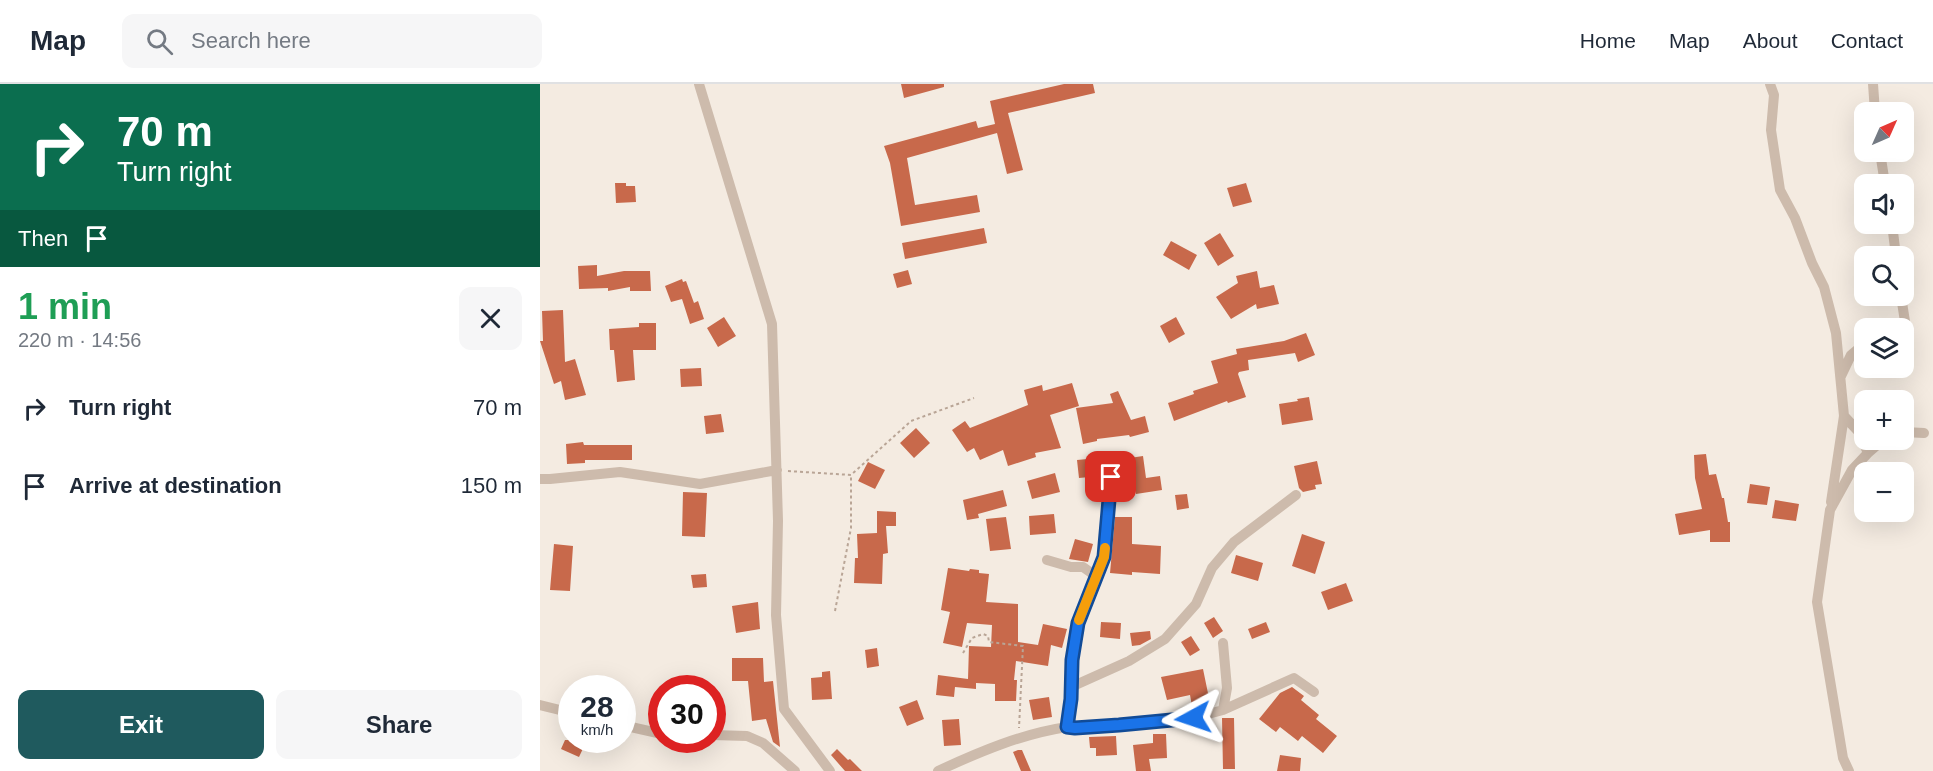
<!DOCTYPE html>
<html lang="en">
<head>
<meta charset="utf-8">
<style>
	:root { --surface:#fff; --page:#f6f6f7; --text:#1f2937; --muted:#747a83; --line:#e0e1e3; --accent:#1f5a5e }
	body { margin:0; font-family:Helvetica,sans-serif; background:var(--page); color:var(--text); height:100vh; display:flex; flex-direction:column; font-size:22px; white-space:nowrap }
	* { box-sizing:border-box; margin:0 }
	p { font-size:20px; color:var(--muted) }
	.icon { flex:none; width:33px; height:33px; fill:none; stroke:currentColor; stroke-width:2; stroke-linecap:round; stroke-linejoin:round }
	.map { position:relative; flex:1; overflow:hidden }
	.details { display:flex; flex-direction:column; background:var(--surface); width:540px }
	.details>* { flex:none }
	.banner { background:#0b6e4f; color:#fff; overflow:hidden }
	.needle { width:39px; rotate:45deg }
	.controls { position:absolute; left:1314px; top:18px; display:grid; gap:12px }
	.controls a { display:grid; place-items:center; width:60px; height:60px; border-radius:12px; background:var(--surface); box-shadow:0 6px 24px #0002; font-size:30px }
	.speed { position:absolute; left:18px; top:591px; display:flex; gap:12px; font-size:30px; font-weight:700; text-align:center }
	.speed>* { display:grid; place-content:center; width:78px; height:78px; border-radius:50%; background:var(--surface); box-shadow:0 6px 24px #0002; line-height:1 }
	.speed small { font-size:15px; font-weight:400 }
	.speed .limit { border:9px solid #d22; background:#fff; color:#111 }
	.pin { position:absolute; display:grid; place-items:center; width:51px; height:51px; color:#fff; margin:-26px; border-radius:12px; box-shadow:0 3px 9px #0006 }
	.me { position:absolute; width:66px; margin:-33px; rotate:265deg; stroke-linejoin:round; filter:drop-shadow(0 0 4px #0008) }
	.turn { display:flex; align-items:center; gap:21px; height:126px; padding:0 18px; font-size:27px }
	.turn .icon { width:78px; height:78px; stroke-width:2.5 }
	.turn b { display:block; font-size:42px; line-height:51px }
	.then { display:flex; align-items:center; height:57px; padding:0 18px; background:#0003; gap:12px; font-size:22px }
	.round { display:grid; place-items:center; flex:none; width:63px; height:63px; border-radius:12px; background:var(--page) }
	.head { display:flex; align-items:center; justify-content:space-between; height:102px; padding:0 18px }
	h1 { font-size:36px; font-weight:600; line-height:45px; color:#1e9e55 }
	.button { display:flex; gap:12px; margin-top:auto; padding:12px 18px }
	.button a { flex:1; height:69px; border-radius:12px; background:var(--accent); color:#fff; font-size:24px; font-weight:600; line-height:69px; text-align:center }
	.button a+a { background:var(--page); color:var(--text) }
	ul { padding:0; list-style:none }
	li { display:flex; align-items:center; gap:18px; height:78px; padding:0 18px }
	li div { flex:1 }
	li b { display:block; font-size:22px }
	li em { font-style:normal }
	header { display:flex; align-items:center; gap:36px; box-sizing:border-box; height:84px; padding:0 30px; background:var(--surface); border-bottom:2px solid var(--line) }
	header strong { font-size:28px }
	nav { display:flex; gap:33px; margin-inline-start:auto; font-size:21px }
	.search { width:420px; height:54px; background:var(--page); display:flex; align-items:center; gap:15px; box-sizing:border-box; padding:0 21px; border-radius:12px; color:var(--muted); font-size:22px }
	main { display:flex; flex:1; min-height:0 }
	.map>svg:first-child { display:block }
	.building { fill:#c8694b }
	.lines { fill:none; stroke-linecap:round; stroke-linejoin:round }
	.path { stroke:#b9a596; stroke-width:2; stroke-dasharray:3 3; stroke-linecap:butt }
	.minor { stroke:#cdbbac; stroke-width:10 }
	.route-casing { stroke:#114b97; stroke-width:15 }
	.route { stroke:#1a73e8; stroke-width:10 }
	.slow { stroke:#f59e0b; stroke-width:10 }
</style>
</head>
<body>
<header>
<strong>Map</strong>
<div class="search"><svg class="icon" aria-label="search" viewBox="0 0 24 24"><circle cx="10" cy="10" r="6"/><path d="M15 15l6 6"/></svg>Search here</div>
<nav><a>Home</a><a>Map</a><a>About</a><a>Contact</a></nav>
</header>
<main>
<section class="details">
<div class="banner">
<div class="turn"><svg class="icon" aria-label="right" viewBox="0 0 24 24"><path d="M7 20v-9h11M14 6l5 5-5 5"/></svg><div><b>70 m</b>Turn right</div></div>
<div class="then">Then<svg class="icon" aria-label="arrive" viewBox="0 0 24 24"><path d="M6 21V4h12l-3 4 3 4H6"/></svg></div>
</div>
<div class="head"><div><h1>1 min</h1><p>220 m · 14:56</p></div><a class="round"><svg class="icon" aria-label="close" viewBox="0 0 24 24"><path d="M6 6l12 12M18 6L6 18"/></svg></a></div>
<ul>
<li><svg class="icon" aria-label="right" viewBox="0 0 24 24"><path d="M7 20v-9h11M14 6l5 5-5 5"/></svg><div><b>Turn right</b></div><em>70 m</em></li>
<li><svg class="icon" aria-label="arrive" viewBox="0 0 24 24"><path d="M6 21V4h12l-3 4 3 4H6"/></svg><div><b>Arrive at destination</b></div><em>150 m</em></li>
</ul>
<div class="button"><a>Exit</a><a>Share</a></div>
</section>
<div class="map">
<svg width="1393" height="687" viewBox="0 0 1393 687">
	<rect width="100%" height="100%" fill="#f4ebe1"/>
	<path class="building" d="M361 0H404V3L364 14Z
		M524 0H553L555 9 468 29 483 86 467 90 457 49 367 74 375 121 437 111 440 128 361 142 350 79 344 62 436 37 438 44 455 40 450 17Z
		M75 99H86V102H95L96 118 76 119Z
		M706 99 712 118 693 123 687 104Z
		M444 144 447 159 365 175 362 159Z
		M680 149 694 172 678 182 664 159Z
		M631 157 657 171 649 186 623 171Z
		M57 181V192L84 187H110L111 207H90V203L68 207V204L39 205 38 182Z
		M368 186 372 200 357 204 353 190Z
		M717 187 720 204 734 201 739 220 717 225 716 220 691 235 676 213 698 199 696 192Z
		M142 195 143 198 146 197 154 219 158 217 164 235 150 240 142 215 131 218 125 202Z
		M23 226 25 278 35 275 46 311 25 316 21 297 14 300 0 257H3L2 227Z
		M184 233 196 252 178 263 167 244Z
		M636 233 645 250 629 259 620 242Z
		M99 239H116V266H93L95 296 77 298 74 266H70L69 245 99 243Z
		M766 249 775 271 758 278 755 269 708 276 709 286 699 288 698 290 706 313 688 319 687 317 634 337 628 319 654 310 653 307 678 299 671 277 697 270 696 265 744 257Z
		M161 284 162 302 141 303 140 285Z
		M532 299 539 322 510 331 521 364 495 369 496 373 468 382 463 366 440 376 434 364 427 368 412 346 425 337 430 344 488 321 484 306 502 301 503 307Z
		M578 307 591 336 605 332 609 348 590 353 589 351 557 355V357L543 360 536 324 573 319 570 310Z
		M769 313 773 336 742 341 739 320 758 317 757 315Z
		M181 330 184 348 166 350 164 332Z
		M376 344 390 359 374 374 360 359Z
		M43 358 44 361H92V376H45V379L27 380 26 360Z
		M1166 370 1169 391 1176 390 1182 414H1184L1188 438H1190V458H1170V446L1139 451 1135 430 1162 425 1155 394 1154 371Z
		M603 372 606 394 620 392 622 406 596 410 593 392 586 393 583 375Z
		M558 374 560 392 539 394 537 376Z
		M777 377 782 400 775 401 776 405 763 408 759 404 754 382Z
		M328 378 345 386 335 405 318 397Z
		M515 389 520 408 492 415 487 397Z
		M1210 400 1230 403 1227 421 1207 419Z
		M463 406 467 422 438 430 439 434 427 436 423 416Z
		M143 408 167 409 165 453 142 452Z
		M647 410 649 424 637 426 635 411Z
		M1235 416 1259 420 1256 437 1232 434Z
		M337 427 356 428V442H346L348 469 343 470 342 500 314 499 315 474H318L317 450 337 449Z
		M514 430 516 449 490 451 489 432Z
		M466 433 471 465 450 467 446 435Z
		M575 433H592V460L621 462 620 490 592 488V491L570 489Z
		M762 450 785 458 775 490 752 482Z
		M535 455 553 460 548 478 529 475Z
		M14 460 33 462 30 507 10 506Z
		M696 471 723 479 718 497 691 489Z
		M408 484 429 487 430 485 439 486V489L449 490 446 518 478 520V558L498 561 503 540 527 545 522 564 511 561 508 582 476 577 474 596H477L476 617H455V600L436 599V605L415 603 414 613 396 611 398 591 428 595 429 562 451 563 452 541 427 539 422 563 403 559 410 528 401 526Z
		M166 490 167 503 153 504 151 491Z
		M806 499 813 517 788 526 781 508Z
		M218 518 220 545 196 549 192 522Z
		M674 533 683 547 673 554 664 539Z
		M561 538 581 539 580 555 560 553Z
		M726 538 730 548 712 555 708 545Z
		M610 547 611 555 600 561 592 562 590 549Z
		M651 552 660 566 650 572 641 558Z
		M337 564 339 582 327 584 325 566Z
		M192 574H223L224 598 233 597 240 663 233 658 226 635 212 637 208 597H192Z
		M663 585 670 619 652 622 650 611 627 616 621 593Z
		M290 587 292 615 272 616 271 594 282 593V588Z
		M752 603 764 612 761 616 779 631 776 635 797 652 783 669 762 652 758 657 740 643 736 648 719 635 740 609Z
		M509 613 512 633 493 636 489 616Z
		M377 616 384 635 367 642 359 623Z
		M682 634H694L695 685H683Z
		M419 635 421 661 404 662 402 636Z
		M613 650H626L627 674 609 675 611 687H596L593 661 613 659Z
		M576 652 577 671 556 672V664H550L549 653Z
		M25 656H47L39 673 21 665Z
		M297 665 308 676 310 675 322 687H305L291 671Z
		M478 666H482L491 687H481L473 668Z
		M740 671 761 674 760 687H737Z"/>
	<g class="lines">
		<path class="path" d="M248 387 311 391 371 337 434 314
			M295 527 311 444V391
			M423 569 432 554 443 550 448 552 449 558 483 562 479 644"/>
		<path class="minor" d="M159 0 232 240 238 437 236 531 244 625 290 687
			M1230 0 1234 11 1231 46 1240 106 1255 134 1272 179 1284 203 1296 249 1304 332 1318 347 1328 369 1312 386 1290 426 1277 518 1303 674 1309 687
			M1333 0 1335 28
			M1340 68 1345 100
			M1352 140 1356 172
			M1361 212 1369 263 1364 260
			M1301 292 1311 271 1324 260
			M1364 348 1384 349
			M1328 369 1343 356
			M0 395H10L80 388 160 400 237 386
			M1291 418 1304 332
			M557 493 564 473 571 393
			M531 603 589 577 625 555 656 520 672 484 694 458 756 411
			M0 621 32 629
			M683 626 687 604 683 559
			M82 641 122 650
			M527 643 535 644 579 641 653 634 683 626 754 594 774 608
			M172 651 207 652 223 659 255 687
			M398 687C439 668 481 650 527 643L531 615 532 576 538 539 557 493 543 483H531L507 476"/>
	</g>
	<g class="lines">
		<defs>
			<path id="route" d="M571 393 564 473 538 539 532 576 531 615 527 643 535 644 579 641 653 634"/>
		</defs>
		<use href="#route" class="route-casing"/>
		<use href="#route" class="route"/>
		<path class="slow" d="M539 536 564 473 565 464"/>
	</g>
</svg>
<div class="controls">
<a><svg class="needle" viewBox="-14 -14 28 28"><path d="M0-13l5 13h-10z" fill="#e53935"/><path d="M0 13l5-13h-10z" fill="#747a83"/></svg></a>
<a><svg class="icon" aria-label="sound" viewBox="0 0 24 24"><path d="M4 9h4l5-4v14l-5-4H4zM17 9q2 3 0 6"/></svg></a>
<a><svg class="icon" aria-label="search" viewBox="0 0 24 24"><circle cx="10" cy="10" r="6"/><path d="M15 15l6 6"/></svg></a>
<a><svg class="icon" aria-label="layers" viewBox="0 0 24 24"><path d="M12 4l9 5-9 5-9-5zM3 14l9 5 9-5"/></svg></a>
<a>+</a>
<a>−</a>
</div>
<div class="speed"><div>28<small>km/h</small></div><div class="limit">30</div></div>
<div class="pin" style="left:571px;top:393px;background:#d93025"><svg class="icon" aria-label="arrive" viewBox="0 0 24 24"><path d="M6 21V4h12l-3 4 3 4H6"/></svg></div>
<svg class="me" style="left:653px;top:634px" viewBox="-20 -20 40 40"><path d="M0-17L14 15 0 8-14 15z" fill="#1a73e8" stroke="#fff" stroke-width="4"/></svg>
</div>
</main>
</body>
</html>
